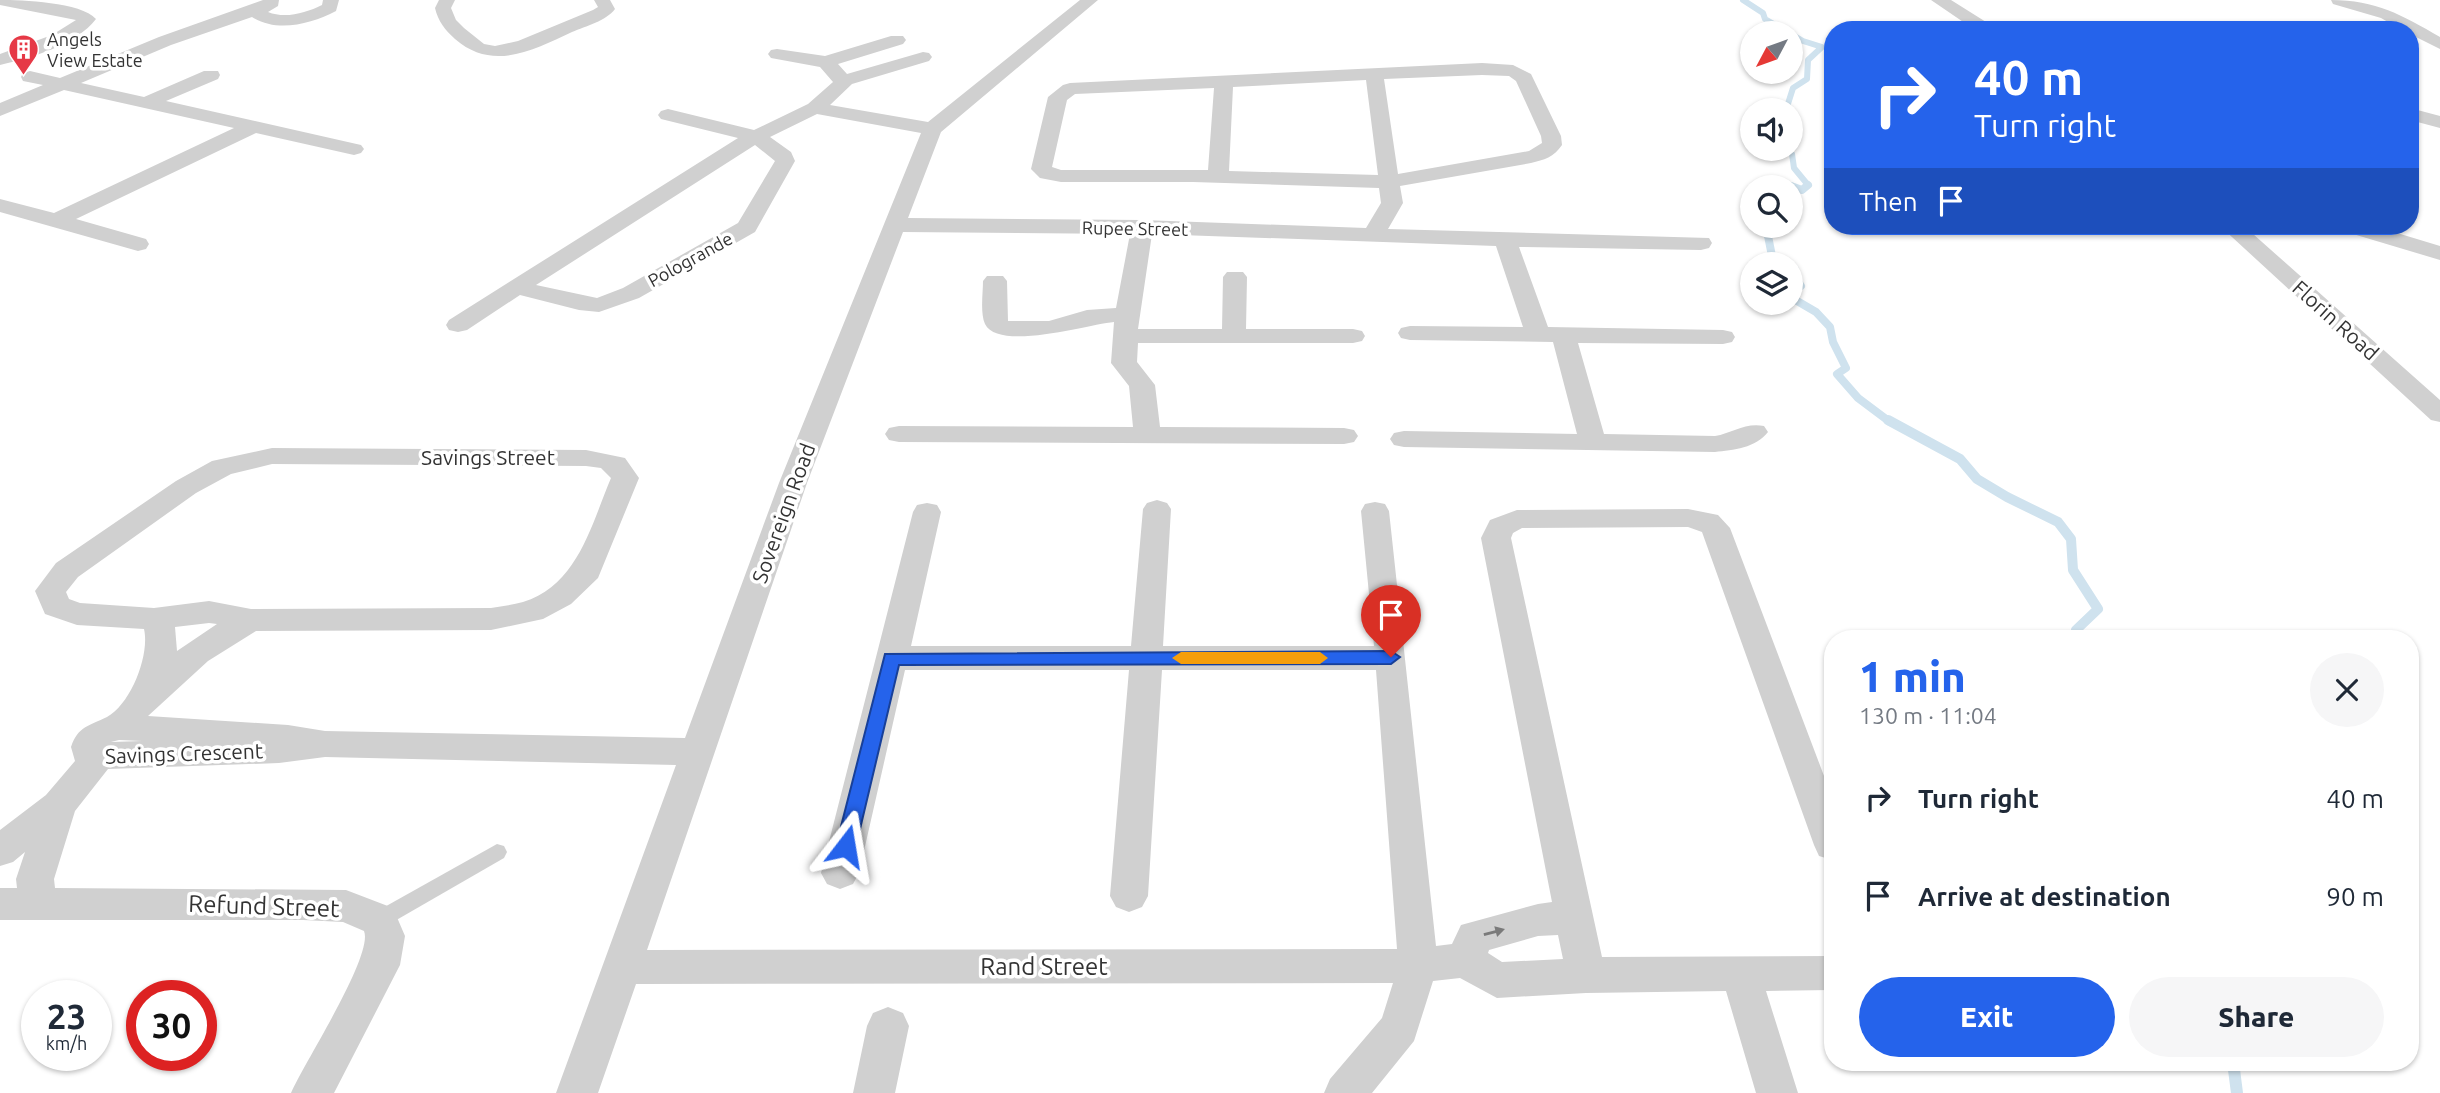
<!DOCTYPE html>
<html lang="en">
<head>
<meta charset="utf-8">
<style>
	:root { --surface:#fff; --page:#f6f6f7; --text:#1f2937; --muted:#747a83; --accent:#2563eb }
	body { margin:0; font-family:Ubuntu,sans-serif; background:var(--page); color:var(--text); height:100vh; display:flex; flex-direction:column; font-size:26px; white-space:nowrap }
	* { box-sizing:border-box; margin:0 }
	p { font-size:23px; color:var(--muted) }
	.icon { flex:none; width:38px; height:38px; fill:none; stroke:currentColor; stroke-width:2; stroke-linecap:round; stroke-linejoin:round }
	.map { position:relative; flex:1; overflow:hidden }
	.panel { position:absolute; left:1824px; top:630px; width:595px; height:441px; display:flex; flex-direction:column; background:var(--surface); border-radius:28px; box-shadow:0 2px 5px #0004 }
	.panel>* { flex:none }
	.guide { position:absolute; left:1824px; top:21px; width:595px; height:214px; border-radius:28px; box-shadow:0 2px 5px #0004; background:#2563eb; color:#fff; overflow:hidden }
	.needle { width:46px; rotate:229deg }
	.buttons { position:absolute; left:1740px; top:21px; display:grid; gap:14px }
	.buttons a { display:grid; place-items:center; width:63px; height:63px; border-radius:50%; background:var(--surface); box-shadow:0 2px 5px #0004; font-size:35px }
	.speed { position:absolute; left:21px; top:980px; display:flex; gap:14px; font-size:35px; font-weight:700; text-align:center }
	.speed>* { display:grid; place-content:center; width:91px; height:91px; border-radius:50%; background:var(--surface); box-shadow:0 2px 5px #0004; line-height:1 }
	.speed small { font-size:18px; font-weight:400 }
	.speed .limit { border:10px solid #d22; background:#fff; color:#111 }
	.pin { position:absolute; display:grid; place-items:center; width:60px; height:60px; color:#fff; margin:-72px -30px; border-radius:50% 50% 50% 0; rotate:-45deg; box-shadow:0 0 7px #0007 }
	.pin .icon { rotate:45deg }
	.me { position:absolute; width:77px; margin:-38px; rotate:14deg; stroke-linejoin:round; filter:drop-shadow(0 0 5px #0008) }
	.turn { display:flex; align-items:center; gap:24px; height:147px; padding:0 35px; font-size:32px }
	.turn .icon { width:91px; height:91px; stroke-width:2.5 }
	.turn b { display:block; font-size:49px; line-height:60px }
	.then { display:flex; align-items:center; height:66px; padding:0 35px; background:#0003; gap:14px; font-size:26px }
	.round { display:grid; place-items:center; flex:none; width:74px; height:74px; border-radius:37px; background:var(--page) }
	.headline { display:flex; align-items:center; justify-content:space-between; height:119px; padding:0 35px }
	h1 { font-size:42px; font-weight:800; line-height:52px; color:var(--accent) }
	.action { display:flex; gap:14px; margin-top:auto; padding:14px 35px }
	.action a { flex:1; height:80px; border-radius:42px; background:var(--accent); color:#fff; font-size:28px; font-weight:800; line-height:80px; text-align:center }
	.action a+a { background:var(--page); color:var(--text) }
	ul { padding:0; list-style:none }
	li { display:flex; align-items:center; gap:21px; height:98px; padding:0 35px }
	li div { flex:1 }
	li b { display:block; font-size:26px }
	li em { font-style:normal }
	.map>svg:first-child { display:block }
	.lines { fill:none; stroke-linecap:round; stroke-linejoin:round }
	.stream-far3 { stroke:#cfe2ee; stroke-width:6 }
	.stream-far2 { stroke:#cfe2ee; stroke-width:8 }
	.stream-far1 { stroke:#cfe2ee; stroke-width:10 }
	.stream { stroke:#cfe2ee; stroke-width:12 }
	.service { fill:#d0d0d0; fill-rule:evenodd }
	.minor { fill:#d0d0d0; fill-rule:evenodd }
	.oneway { fill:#7a7a7a }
	.route { fill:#2563eb; stroke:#184099; stroke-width:2 }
	.slow { fill:#f59e0b }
	.labels { text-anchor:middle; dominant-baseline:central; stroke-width:7; stroke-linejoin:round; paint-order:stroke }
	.far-poi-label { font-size:18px; fill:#333; stroke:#fff; text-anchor:start }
	.far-street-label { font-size:18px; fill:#333; stroke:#fff }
	.street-label { font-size:21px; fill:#333; stroke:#fff }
	.near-street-label { font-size:24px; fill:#333; stroke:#fff }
</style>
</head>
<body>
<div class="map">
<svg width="2440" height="1093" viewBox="0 0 2440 1093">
	<rect width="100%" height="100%" fill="#fff"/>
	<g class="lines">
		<path class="stream-far3" d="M1743 0 1763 13 1765 19 1803 41 1822 47 1808 60 1807 79 1793 88 1786 110
			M1786 149 1792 154 1794 168 1808 185 1806 187
			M1781 187H1794"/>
		<path class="stream-far2" d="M1780 187 1791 186 1802 190 1808 185
			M1766 226 1772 256 1777 264
			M1790 268 1795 270 1794 276 1801 286 1791 292 1792 298 1816 312 1830 327 1833 342 1846 368 1837 374 1858 398 1890 422"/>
		<path class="stream-far1" d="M1888 420 1960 459 1977 479 2007 497 2058 522 2071 539 2073 570 2098 609 2076 630 2078 639"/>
		<path class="stream" d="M2233 1062 2237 1093"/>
		<path class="service" d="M497 844 504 846 507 852 504 858 386 926 379 929 372 926 369 920 372 914Z"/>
		<path class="minor" d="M0 0C22 0 81 2 96 19 76 45 31 58 0 65V54L52 35 76 20 0 5Z
			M263 0H279L278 6 268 12C285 19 306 13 322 5L323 0H339L336 11C311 24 277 33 252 17L171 45 81 83 144 97 204 71H218L220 75 218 79 166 101 361 145 364 149 361 153 354 155 256 133 76 219 146 239 149 244 146 249 138 251 0 212V199L54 213 234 128 64 90 0 116V103L43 85 23 81 21 77 23 73 30 71 60 78 159 37Z
			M439 0H455L451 8 456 20 464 28 484 44 495 46 518 41 593 10 598 7 594 0H610L615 9C606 21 586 26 572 32 533 50 493 72 455 39 445 30 438 21 435 8Z
			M1080 0H1098L941 132 908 218 1142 220 1366 228 1381 203 1379 188 1193 182H1061L1040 178 1031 169 1048 97 1063 85 1070 83 1482 63 1513 65 1531 74 1561 136 1562 145C1554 157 1544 160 1531 163L1400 186 1403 203 1388 229 1709 238 1712 243 1709 248 1701 250 1519 247 1548 327 1723 330 1732 332 1735 337 1732 342 1723 344 1578 343 1604 434 1715 436C1732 433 1746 422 1764 426L1768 432C1756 448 1733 450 1715 452L1404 447 1394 445 1390 439 1394 433 1404 431 1577 434 1553 342 1410 340 1401 338 1398 333 1401 328 1410 326 1523 327 1496 246 1152 234 1138 329H1222L1223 277 1227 272H1243L1247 277 1246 329H1353L1362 331 1365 336 1362 341 1353 343H1138L1137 362 1155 385 1160 427 1344 428 1354 430 1358 436 1354 442 1344 444 899 442 889 440 885 434 889 428 899 426 1133 427 1129 386 1111 363 1114 322C1089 324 999 352 985 324 980 313 983 293 983 281L987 276H1003L1007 281 1008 321H1049L1087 310 1116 308 1130 234 903 232 807 483 647 950 1397 949 1376 670H1162L1148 896 1142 907 1129 912 1116 907 1110 896 1129 670H905L859 873 853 884 840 889 827 884 821 873 913 512 917 505 927 503 937 505 941 512 911 646H1131L1143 509 1147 503 1157 500 1167 503 1171 509 1163 646H1374L1361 511 1365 504 1375 502 1385 504 1389 511 1436 946 1452 944 1461 925 1538 904 1552 902 1481 538 1490 520 1517 510 1688 509 1718 515 1730 528 1832 797V860L1819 856 1814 845 1702 532 1688 527 1522 528 1513 533 1511 538 1602 957 1832 956V990L1766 991 1798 1093H1756L1726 991 1586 993 1497 998 1460 978 1433 981 1414 1041 1372 1093H1324L1330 1079 1382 1018 1393 983 636 984 598 1093H556L676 765 325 757 279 763 108 769 75 811 54 879 55 888 346 890 393 908 405 936 400 965 334 1093H291C304 1063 374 955 364 931L343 922 303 920H0V888H17L16 879 25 852 13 862 0 866V830L46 795 75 761 71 747C78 726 89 726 107 717 131 704 150 655 144 629L77 625 45 614 35 591 56 563 176 481 212 461 272 448 586 450 625 458 639 478 598 578 571 604 543 619 491 630 256 631 208 661 148 716 288 725 325 731 685 738 779 483 921 133 817 114 770 137 791 152 795 161 755 232 639 298 599 312 579 310 520 295 467 330 458 332 449 330 446 325 449 320 738 138 661 119 658 115 661 111 668 109 754 130 808 104 833 82 820 67 771 58 768 54 771 50 777 49 825 56 891 36H903L906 40 903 44 838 64 847 74 923 52 929 53 932 57 929 61 852 84 830 105 928 122ZM1482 75 1509 76 1516 81 1541 136 1542 143 1529 151 1398 174 1384 79ZM1366 80 1378 175 1229 171 1233 87ZM1214 88 1208 170H1061L1052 167 1067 100 1075 94ZM755 145 775 161 738 223 623 288 597 298 536 285ZM272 464 586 466 601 468 611 478C591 525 578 585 523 602 513 605 502 606 491 608L251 609 209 601 154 608 80 603 69 599 66 592 78 577 196 493 231 474ZM209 623 217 624 177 651 175 627ZM119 740 142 741 111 742ZM1558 935 1563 959 1502 962 1488 953 1489 950 1538 936Z
			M1931 0H1951L1994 27 2055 21 2108 25 2117 30H1975Z
			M2331 0C2376 0 2402 15 2440 37V49L2410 34V30H2402L2381 18 2333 4Z
			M2410 108 2440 116V128L2410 120Z
			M2220 226H2244L2440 400V422L2431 420Z
			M2340 226H2374L2440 246V260L2343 231Z
			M888 1007 903 1013 909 1026 895 1093H853L867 1026 873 1013Z"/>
	</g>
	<defs><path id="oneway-solid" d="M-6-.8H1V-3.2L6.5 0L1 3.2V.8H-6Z" transform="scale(1.75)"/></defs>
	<use class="oneway" href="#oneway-solid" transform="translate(1494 932) rotate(-15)"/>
	<path class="route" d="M1391 651 1400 657 1391 664 899 665 856 846 853 852 846 854 839 852 836 846 885 654Z"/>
	<path class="slow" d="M1181 652H1320L1328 658 1320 664H1181L1172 658Z"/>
	<defs>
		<symbol id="building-pin" viewBox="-11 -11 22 30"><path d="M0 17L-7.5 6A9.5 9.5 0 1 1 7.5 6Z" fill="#e63946" stroke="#fff"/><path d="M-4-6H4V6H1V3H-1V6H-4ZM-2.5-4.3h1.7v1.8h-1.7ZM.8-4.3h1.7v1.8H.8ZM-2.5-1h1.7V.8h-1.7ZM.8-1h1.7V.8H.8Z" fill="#fff"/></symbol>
	</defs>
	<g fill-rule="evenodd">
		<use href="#building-pin" x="6" y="32" width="35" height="47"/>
	</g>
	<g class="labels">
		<g class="far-poi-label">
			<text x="47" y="39">Angels<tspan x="47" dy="21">View Estate</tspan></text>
		</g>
		<g class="far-street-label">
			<text transform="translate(1135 228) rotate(1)">Rupee Street</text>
			<text transform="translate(690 259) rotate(-29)">Pologrande</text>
		</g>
		<g class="street-label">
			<text transform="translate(2336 320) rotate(42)">Florin Road</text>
			<text x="488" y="457">Savings Street</text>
			<text transform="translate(783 513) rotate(-70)">Sovereign Road</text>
			<text transform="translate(184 753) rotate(-2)">Savings Crescent</text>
		</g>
		<g class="near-street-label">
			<text transform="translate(264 906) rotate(2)">Refund Street</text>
			<text x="1044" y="966">Rand Street</text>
		</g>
	</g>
</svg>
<div class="buttons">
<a><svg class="needle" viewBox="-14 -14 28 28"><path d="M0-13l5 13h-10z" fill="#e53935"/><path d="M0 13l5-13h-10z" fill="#747a83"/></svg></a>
<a><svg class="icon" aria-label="sound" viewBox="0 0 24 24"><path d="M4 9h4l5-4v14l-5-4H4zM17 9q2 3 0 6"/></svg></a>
<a><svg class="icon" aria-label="search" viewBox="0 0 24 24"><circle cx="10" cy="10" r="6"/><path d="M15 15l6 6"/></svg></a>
<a><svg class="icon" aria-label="layers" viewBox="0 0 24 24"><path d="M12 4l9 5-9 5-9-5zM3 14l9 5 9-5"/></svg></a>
</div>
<div class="speed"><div>23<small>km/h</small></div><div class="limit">30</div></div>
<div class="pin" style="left:1391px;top:657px;background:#d93025"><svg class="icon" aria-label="arrive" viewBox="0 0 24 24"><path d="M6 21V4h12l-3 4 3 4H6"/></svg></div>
<svg class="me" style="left:846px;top:846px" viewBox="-20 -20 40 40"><path d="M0-17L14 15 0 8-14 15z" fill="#2563eb" stroke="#fff" stroke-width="4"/></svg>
<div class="guide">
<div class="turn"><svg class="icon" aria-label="right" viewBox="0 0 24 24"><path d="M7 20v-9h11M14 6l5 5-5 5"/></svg><div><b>40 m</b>Turn right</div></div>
<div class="then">Then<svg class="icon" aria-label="arrive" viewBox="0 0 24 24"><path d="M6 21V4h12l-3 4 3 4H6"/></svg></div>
</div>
<section class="panel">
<div class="headline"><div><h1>1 min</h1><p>130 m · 11:04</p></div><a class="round"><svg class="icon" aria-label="close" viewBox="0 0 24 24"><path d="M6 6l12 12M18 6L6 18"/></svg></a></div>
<ul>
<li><svg class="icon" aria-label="right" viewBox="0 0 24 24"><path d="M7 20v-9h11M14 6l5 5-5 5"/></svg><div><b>Turn right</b></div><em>40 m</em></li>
<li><svg class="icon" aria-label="arrive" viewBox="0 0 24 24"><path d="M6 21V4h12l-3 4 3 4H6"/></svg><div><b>Arrive at destination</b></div><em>90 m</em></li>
</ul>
<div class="action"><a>Exit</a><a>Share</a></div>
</section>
</div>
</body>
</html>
